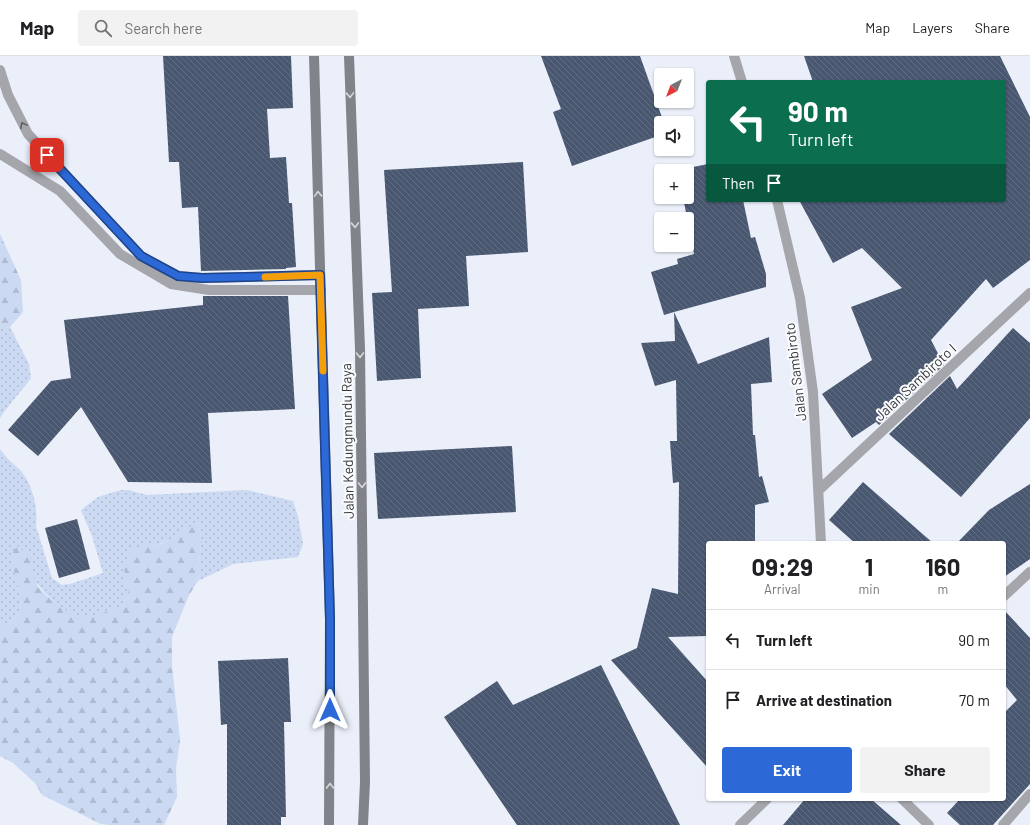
<!DOCTYPE html>
<html lang="en">
<head>
<meta charset="utf-8">
<style>
	:root { --surface:#fff; --page:#f2f2f2; --text:#202124; --muted:#757577; --line:#e0e0e0; --accent:#2c68d6 }
	body { margin:0; font-family:Barlow,sans-serif; background:var(--page); color:var(--text); height:100vh; display:flex; flex-direction:column; font-size:15px; white-space:nowrap }
	* { box-sizing:border-box; margin:0 }
	p { font-size:13px; color:var(--muted) }
	.icon { flex:none; width:22px; height:22px; fill:none; stroke:currentColor; stroke-width:2; stroke-linecap:round; stroke-linejoin:round }
	.map { position:relative; flex:1; overflow:hidden }
	.sheet { position:absolute; left:706px; top:485px; width:300px; height:260px; display:flex; flex-direction:column; background:var(--surface); border-radius:4px; box-shadow:0 1px 3px #0004 }
	.sheet>* { flex:none }
	.banner { position:absolute; left:706px; top:24px; width:300px; height:122px; border-radius:4px; box-shadow:0 1px 3px #0004; background:#0b6e4f; color:#fff; overflow:hidden }
	.needle { width:26px; rotate:222deg }
	.controls { position:absolute; left:654px; top:12px; display:grid; gap:8px }
	.controls a { display:grid; place-items:center; width:40px; height:40px; border-radius:4px; background:var(--surface); box-shadow:0 1px 3px #0004; font-size:20px }
	.pin { position:absolute; display:grid; place-items:center; width:34px; height:34px; color:#fff; margin:-17px; border-radius:8px; box-shadow:0 2px 6px #0006 }
	.me { position:absolute; width:44px; margin:-22px; rotate:0deg; stroke-linejoin:round; filter:drop-shadow(0 0 3px #0008) }
	.turn { display:flex; align-items:center; gap:14px; height:84px; padding:0 16px; font-size:18px }
	.turn .icon { width:52px; height:52px; stroke-width:2.5 }
	.turn b { display:block; font-size:28px; line-height:34px }
	.then { display:flex; align-items:center; height:38px; padding:0 16px; background:#0003; gap:8px; font-size:15px }
	.eta { display:flex; justify-content:space-evenly; align-items:center; height:68px; text-align:center }
	.eta b { font-size:24px; font-weight:700; line-height:28px }
	.action { display:flex; gap:8px; margin-top:auto; padding:8px 16px }
	.action a { flex:1; height:46px; border-radius:4px; background:var(--accent); color:#fff; font-size:16px; font-weight:700; line-height:46px; text-align:center }
	.action a+a { background:var(--page); color:var(--text) }
	ul { padding:0; list-style:none }
	li { display:flex; align-items:center; gap:12px; height:60px; padding:0 16px; border-top:1px solid var(--line) }
	li div { flex:1 }
	li b { display:block; font-size:15px }
	li em { font-style:normal }
	header { display:flex; align-items:center; gap:24px; box-sizing:border-box; height:56px; padding:0 20px; background:var(--surface); border-bottom:1px solid var(--line) }
	header strong { font-size:19px }
	nav { display:flex; gap:22px; margin-inline-start:auto; font-size:14px }
	.search { width:280px; height:36px; background:var(--page); display:flex; align-items:center; gap:10px; box-sizing:border-box; padding:0 14px; border-radius:4px; color:var(--muted); font-size:15px }
	.map>svg:first-child { display:block }
	.grass { fill:url(#grass-dots) }
	.forest { fill:url(#forest-firs) }
	.building { fill:url(#building-back-hatch) }
	.lines { fill:none; stroke-linecap:round; stroke-linejoin:round }
	.service { stroke:#a4a6ab; stroke-width:10 }
	.minor { stroke:#a4a6ab; stroke-width:10 }
	.secondary { stroke:#808389; stroke-width:10 }
	.oneway { stroke:#d6d8db }
	.oneway2 { stroke:#5d5f64 }
	.route-casing { stroke:#1d448b; stroke-width:10 }
	.route { stroke:#2c68d6; stroke-width:7 }
	.slow { stroke:#f59e0b; stroke-width:7 }
	.labels { text-anchor:middle; dominant-baseline:central; stroke-width:4; stroke-linejoin:round; paint-order:stroke }
	.street-label { font-size:14px; fill:#37393d; stroke:#fbfcfe }
</style>
</head>
<body>
<header>
<strong>Map</strong>
<div class="search"><svg class="icon" aria-label="search" viewBox="0 0 24 24"><circle cx="10" cy="10" r="6"/><path d="M15 15l6 6"/></svg>Search here</div>
<nav><a>Map</a><a>Layers</a><a>Share</a></nav>
</header>
<div class="map">
<svg width="1030" height="769" viewBox="0 0 1030 769">
	<defs>
		<pattern id="grass-dots" width="8" height="8" patternUnits="userSpaceOnUse"><rect width="8" height="8" fill="#cbd9f2"/><path d="M2 2h.1M6 6h.1" fill="none" stroke="#afbbd0" stroke-width="1.8" stroke-linecap="round"/></pattern>
		<pattern id="forest-firs" width="22" height="20" patternUnits="userSpaceOnUse"><rect width="22" height="20" fill="#cbd9f2"/><path d="M5 1l3.5 6h-7zM16 11l3.5 6h-7z" fill="#afbbd0"/></pattern>
		<pattern id="building-back-hatch" width="6" height="6" patternUnits="userSpaceOnUse"><rect width="6" height="6" fill="#495770"/><path d="M-1 5l2 2M0 0l6 6M5-1l2 2" fill="none" stroke="#616d81"/></pattern>
	</defs>
	<rect width="100%" height="100%" fill="#eaeff9"/>
	<path class="grass" d="M10 271 29 308 31 322C21 336 9 348 0 362V273Z
		M0 393C3 397 6 401 10 405 14 409 19 412 22 416 33 431 38 452 36 470L52 522 62 529 70 528 103 517 92 480 81 454 98 441 121 434H128L147 439 247 434 293 445 298 460 303 488 298 501 233 508 198 525 201 481 198 467C185 473 174 483 161 487 156 489 150 489 145 489L124 522 128 535 123 550C115 553 90 563 84 562 66 560 47 540 37 527L22 544 19 558 9 568 0 566Z"/>
	<path class="forest" d="M0 178 21 224 23 256 10 271 0 273Z
		M198 467 201 481 198 525 189 539 172 581V610L180 684 176 712 177 741 164 769H109L101 768 42 739 35 727 13 707 0 700V566L9 568 19 558 22 544 10 501 17 490 30 500C32 508 33 518 36 527 41 538 72 562 85 562 90 562 116 552 123 550L128 535 124 522 125 508 130 494 145 489 160 488 174 481 185 473Z"/>
	<path class="building" d="M163 0H291L293 52 267 53 270 102 286 101 289 147H292L296 211 286 212V213L201 215 198 151 182 152 179 106H169Z
		M541 0H640L664 67H661V79L572 110 553 56 561 53Z
		M804 0H1000L1030 61V204L993 232 986 223 931 284 944 309 879 369 876 366 852 382 822 338 872 304 851 251 902 232 862 192 833 207 799 144H1004V26H813Z
		M523 106 528 196 466 200 469 250 418 253 421 322 377 325 372 237 392 236 384 114Z
		M708 108V144H743L751 182 755 181 766 218V231L674 256 698 308 769 281 772 326 751 328 753 379H755L759 421 762 420 769 446 755 449V487H708V580L668 581 708 626V712L611 604 637 592 652 532 678 538 679 426 673 427 670 385H677L676 324 655 330 641 287 675 285 674 256 664 259 651 216 678 208 677 203 694 198 683 141H687V115L678 114Z
		M203 240H288L295 353 208 357 212 427 128 426 81 351 38 400 8 374 51 325 71 322 64 264 203 249Z
		M1013 272 1030 287V362L961 441 889 378 950 320 957 333Z
		M512 390 516 456 378 463 374 397Z
		M863 426 933 487H855L829 464Z
		M1030 428V503L1004 521V487H957L989 454Z
		M77 463 90 513 59 522 45 472Z
		M1004 554 1030 582V728L993 769H960L947 757 960 743H1004V657L1017 644 1004 628Z
		M288 602 291 666H284L286 761H281V769H227V668L221 669 218 605Z
		M601 609 680 769H517L444 661 497 625 513 649Z
		M805 743H871L901 769H783Z"/>
	<g class="lines">
		<path class="service" d="M0 14 8 39 28 78 141 200 178 220 202 222 320 219
			M0 98 60 135 120 198 171 228 209 234H321"/>
		<path class="minor" d="M734 0 742 26
			M777 144 800 242 813 336 821 487
			M819 434 1030 237
			M1004 540 1030 516
			M902 743 929 769
			M740 769 767 743
			M1003 769 1030 738"/>
		<path class="secondary" d="M314 0 330 563 329 769
			M349 0 360 293 365 726 363 769"/>
	</g>
	<defs><path id="oneway-chevron" d="M-2-3.5L2.5 0L-2 3.5" fill="none" stroke-width="1.6" stroke-linecap="round" stroke-linejoin="round"/></defs>
	<g class="oneway">
		<use href="#oneway-chevron" transform="translate(350 39) rotate(88)"/>
		<use href="#oneway-chevron" transform="translate(318 138) rotate(-92)"/>
		<use href="#oneway-chevron" transform="translate(355 169) rotate(88)"/>
		<use href="#oneway-chevron" transform="translate(360 299) rotate(89)"/>
		<use href="#oneway-chevron" transform="translate(362 429) rotate(89)"/>
		<use href="#oneway-chevron" transform="translate(330 730) rotate(-90)"/>
	</g>
	<use class="oneway2" href="#oneway-chevron" transform="translate(23 69) rotate(-118)"/>
	<g class="lines">
		<defs>
			<path id="route" d="M47 99 141 200 178 220 202 222 320 219 330 563V654"/>
		</defs>
		<use href="#route" class="route-casing"/>
		<use href="#route" class="route"/>
		<path class="slow" d="M265 221 320 219 323 315"/>
	</g>
	<g class="labels">
		<g class="street-label">
			<text transform="translate(795 316) rotate(-97)">Jalan Sambiroto</text>
			<text transform="translate(915 326) rotate(-43)">Jalan Sambiroto I</text>
			<text transform="translate(347 385) rotate(-91)">Jalan Kedungmundu Raya</text>
		</g>
	</g>
</svg>
<div class="controls">
<a><svg class="needle" viewBox="-14 -14 28 28"><path d="M0-13l5 13h-10z" fill="#e53935"/><path d="M0 13l5-13h-10z" fill="#757577"/></svg></a>
<a><svg class="icon" aria-label="sound" viewBox="0 0 24 24"><path d="M4 9h4l5-4v14l-5-4H4zM17 9q2 3 0 6"/></svg></a>
<a>+</a>
<a>−</a>
</div>
<div class="pin" style="left:47px;top:99px;background:#d93025"><svg class="icon" aria-label="arrive" viewBox="0 0 24 24"><path d="M6 21V4h12l-3 4 3 4H6"/></svg></div>
<svg class="me" style="left:330px;top:654px" viewBox="-20 -20 40 40"><path d="M0-17L14 15 0 8-14 15z" fill="#2c68d6" stroke="#fff" stroke-width="4"/></svg>
<div class="banner">
<div class="turn"><svg class="icon" aria-label="left" viewBox="0 0 24 24"><path d="M17 20v-9H6M10 6l-5 5 5 5"/></svg><div><b>90 m</b>Turn left</div></div>
<div class="then">Then<svg class="icon" aria-label="arrive" viewBox="0 0 24 24"><path d="M6 21V4h12l-3 4 3 4H6"/></svg></div>
</div>
<section class="sheet">
<div class="eta">
<div><b>09:29</b><p>Arrival</p></div>
<div><b>1</b><p>min</p></div>
<div><b>160</b><p>m</p></div>
</div>
<ul>
<li><svg class="icon" aria-label="left" viewBox="0 0 24 24"><path d="M17 20v-9H6M10 6l-5 5 5 5"/></svg><div><b>Turn left</b></div><em>90 m</em></li>
<li><svg class="icon" aria-label="arrive" viewBox="0 0 24 24"><path d="M6 21V4h12l-3 4 3 4H6"/></svg><div><b>Arrive at destination</b></div><em>70 m</em></li>
</ul>
<div class="action"><a>Exit</a><a>Share</a></div>
</section>
</div>
</body>
</html>
